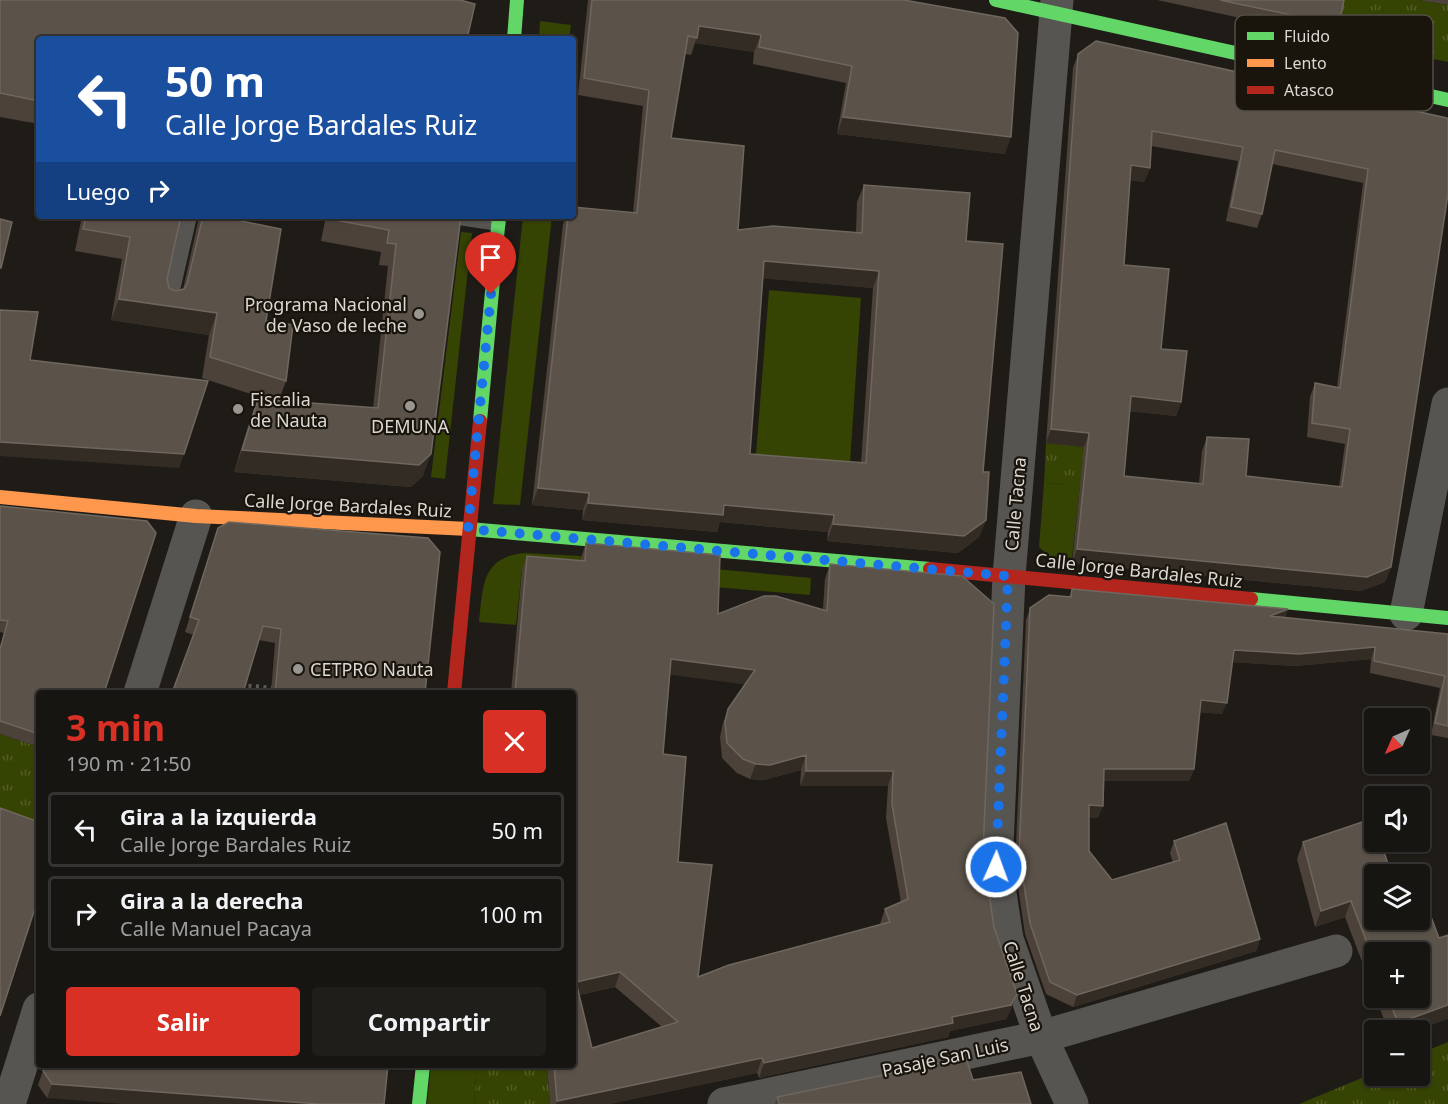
<!DOCTYPE html>
<html lang="es">
<head>
<meta charset="utf-8">
<style>
	:root { --surface:#171512; --page:#201e1b; --text:#f1f3f6; --muted:#9e9f9f; --line:#363432; --accent:#d93025 }
	body { margin:0; font-family:"Noto Sans",sans-serif; background:var(--page); color:var(--text); height:100vh; display:flex; flex-direction:column; font-size:22px; white-space:nowrap }
	* { box-sizing:border-box; margin:0 }
	p { font-size:20px; color:var(--muted) }
	.icon { flex:none; width:33px; height:33px; fill:none; stroke:currentColor; stroke-width:2; stroke-linecap:round; stroke-linejoin:round }
	.map { position:relative; flex:1; overflow:hidden }
	.panel { position:absolute; left:36px; top:690px; width:540px; height:378px; display:flex; flex-direction:column; background:var(--surface); border-radius:6px; box-shadow:0 2px 4px #0004,0 0 0 2px var(--line) }
	.panel>* { flex:none }
	.banner { position:absolute; left:36px; top:36px; width:540px; height:183px; border-radius:6px; box-shadow:0 2px 4px #0004,0 0 0 2px var(--line); background:#1a4fa0; color:#fff; overflow:hidden }
	.needle { width:39px; rotate:225deg }
	.fabs { position:absolute; left:1364px; top:708px; display:grid; gap:12px }
	.fabs a { display:grid; place-items:center; width:66px; height:66px; border-radius:6px; background:var(--surface); box-shadow:0 2px 4px #0004,0 0 0 2px var(--line); font-size:30px }
	.pin { position:absolute; display:grid; place-items:center; width:51px; height:51px; color:#fff; margin:-62px -26px; border-radius:50% 50% 50% 0; rotate:-45deg; box-shadow:0 0 6px #0007 }
	.pin .icon { rotate:45deg }
	.me { position:absolute; width:66px; margin:-33px; rotate:2deg; stroke-linejoin:round; filter:drop-shadow(0 0 4px #0008) }
	.turn { display:flex; align-items:center; gap:21px; height:126px; padding:0 30px; font-size:27px }
	.turn .icon { width:78px; height:78px; stroke-width:2.5 }
	.turn b { display:block; font-size:42px; line-height:51px }
	.then { display:flex; align-items:center; height:57px; padding:0 30px; background:#0003; gap:12px; font-size:22px }
	.round { display:grid; place-items:center; flex:none; width:63px; height:63px; border-radius:6px; background:var(--page) }
	.headline { display:flex; align-items:center; justify-content:space-between; height:102px; padding:0 30px }
	h1 { font-size:36px; font-weight:700; line-height:45px; color:var(--accent) }
	.button { display:flex; gap:12px; margin-top:auto; padding:12px 30px }
	.button a { flex:1; height:69px; border-radius:6px; background:var(--accent); color:#fff; font-size:24px; font-weight:700; line-height:69px; text-align:center }
	.button a+a { background:var(--page); color:var(--text) }
	ul { padding:0; list-style:none }
	li { display:flex; align-items:center; gap:18px; height:75px; margin:0 12px 9px; padding:0 18px; border:3px solid var(--line); border-radius:6px }
	li div { flex:1 }
	li b { display:block; font-size:22px }
	li em { font-style:normal }
	.map>svg:first-child { display:block }
	.grass { fill:url(#grass-tufts) }
	.green { fill:#354303 }
	.lines { fill:none; stroke-linecap:round; stroke-linejoin:round }
	.path { stroke:#5b5a57; stroke-width:4; stroke-dasharray:3 4.5; stroke-linecap:butt }
	.lane { stroke:#575551; stroke-width:16 }
	.street { stroke:#575551; stroke-width:33 }
	.fast { stroke:#63d668; stroke-width:14 }
	.slow { stroke:#ff974d; stroke-width:14 }
	.jam { stroke:#b3261e; stroke-width:14 }
	.wall { fill:#4c4239; fill-rule:evenodd }
	.shaded-wall { fill:#332c25 }
	.building { fill:#5b5249; stroke:#6f675e; stroke-width:1.5; fill-rule:evenodd }
	.route { stroke:#1a73e8; stroke-width:10; stroke-dasharray:0 18 }
	.poi-dot { fill:#999691; stroke:#19140c; stroke-width:2 }
	.labels { text-anchor:middle; dominant-baseline:central; stroke-width:4.5; stroke-linejoin:round; paint-order:stroke }
	.poi-label { font-size:18px; fill:#dbd7d2; stroke:#19140c; text-anchor:start }
	.street-label { font-size:18px; fill:#dbd7d2; stroke:#19140c }
	.key { fill:#19140c; stroke:#534e47; stroke-width:1.5 }
	.key-label { font-size:16px; fill:#dbd7d2 }
</style>
</head>
<body>
<div class="map">
<svg width="1448" height="1104" viewBox="0 0 1448 1104">
	<defs>
		<pattern id="grass-tufts" width="24" height="20" patternUnits="userSpaceOnUse" patternTransform="scale(1.5)"><rect width="24" height="20" fill="#354303"/><path d="M3 7l-1-3M5 7V3M7 7l1-3M15 17l-1-3M17 17v-4M19 17l1-3" fill="none" stroke="#525d27"/></pattern>
	</defs>
	<rect width="100%" height="100%" fill="#1f1c18"/>
	<path class="grass" d="M1342 0H1419L1448 5V62L1334 38Z
		M1046 443 1122 451 1120 490 1044 483Z
		M0 734 39 747V836L0 821Z
		M1448 1042V1104H1299L1374 1073V1076H1419V1054Z
		M477 1065H547L550 1104H474Z"/>
	<path class="green" d="M540 21 571 25 569 39H539Z
		M523 216H552L520 505 493 504Z
		M461 232 472 233 445 479 431 477Z
		M769 290 861 298 850 463 756 454Z
		M1044 483 1080 486 1072 558 1049 556 1039 547Z
		M525 553 581 556 580 576 522 570 516 625 479 622C483 587 481 557 525 553Z
		M715 569 811 578 810 595 714 587Z
		M431 1065H477L474 1104H427Z"/>
	<g class="lines">
		<path class="path" d="M241 685 275 688"/>
		<path class="lane" d="M453 216 498 223
			M169 303 189 216"/>
		<path class="street" d="M1057 0 1009 576 996 867 1007 939 1041 1037 1072 1104
			M1406 614 1448 404
			M140 693 196 516
			M9 1104 39 1009
			M724 1104 1041 1037 1336 951"/>
		<path class="fast" d="M996 0 1448 100
			M514 39 517 0
			M480 421 499 216
			M469 529 930 569
			M1251 599 1448 618
			M419 1104 423 1065"/>
		<path class="slow" d="M0 497 196 516 469 529"/>
		<path class="jam" d="M930 569 1251 599
			M454 693 480 421"/>
	</g>
	<path class="wall" d="M0 0 39 39V124L0 117Z
		M588 0H904L1005 154 837 134 846 83 753 64 754 52 695 43 691 55 685 54 671 138 738 230 856 232 857 202 864 185 966 241 983 472 986 520 979 537 958 553 827 541 828 532 720 522 717 532 582 520 583 510 532 505 563 224 566 216 633 213 643 106 578 95ZM763 278 873 288 861 463 750 454Z
		M1157 0H1344L1339 25 1334 38Z
		M1419 0H1448V5Z
		M1078 54 1447 118 1391 567 1385 582 1361 591 1072 563 1084 447 1046 443 1073 68ZM1151 146 1238 161 1226 221 1257 228 1262 214 1272 164 1363 183 1337 387 1315 383 1310 397 1307 437 1345 444 1339 487 1246 476 1207 437 1202 451 1199 483 1124 476 1130 411 1176 416 1181 402 1161 349 1124 265 1130 180 1144 182 1150 168Z
		M82 216H181L167 279 169 288 175 291 183 289 199 218V216H237L236 220 266 321 286 381 279 400 373 408 388 266 379 265 381 252 321 241 326 216H461L423 476 411 487 234 472 250 420 258 399H266L202 378 209 335 111 320 122 259 75 251Z
		M0 506 39 693V747L0 734V647L4 633 0 632Z
		M218 528 425 693H271L275 643 259 640 194 635 185 632Z
		M586 543 718 614 823 609 825 579 830 564 983 852 994 927 1011 1009 1006 1019 950 1031 948 1037 759 1078 757 1073 609 1104H550L547 1065H573V693H511L522 570 527 556 580 561ZM669 674 745 684 728 709 723 723 720 737 722 758 737 773 750 779 764 780 801 770 800 786H888L886 818 901 902 885 909 880 924 698 977 678 862 663 754ZM615 987 662 1027 592 1048 579 995Z
		M1072 589 1288 609 1285 618 1448 634V738L1431 735 1440 688 1370 673 1371 659 1295 666 1232 662 1222 714 1200 712 1194 769 1189 781H1104L1098 818 1089 817V851L1112 880 1173 862 1170 853 1174 841 1260 939 1256 951 1073 1007 1046 994 1025 934 1015 866 1026 620 1030 608 1069 597Z
		M1303 842 1374 874 1439 938 1417 1030H1388L1376 998H1419L1374 952V993L1345 917 1315 927 1297 859Z
		M45 1065H388L47 1098 38 1085Z
		M973 1080 1031 1104H775L777 1097Z"/>
	<path class="shaded-wall" d="M699 26 761 35 754 52 695 43Z
		M843 117 1011 137 1005 154 837 134Z
		M1131 165 1150 168 1144 182 1126 180Z
		M764 261 879 271 873 288 758 278Z
		M119 299 217 313 209 335 111 320Z
		M1131 396 1181 402 1176 416 1126 411Z
		M1051 429 1089 433 1084 447 1046 443Z
		M0 442 184 454 179 468 0 456Z
		M242 450 431 454 423 476 411 487 234 472Z
		M538 488 589 493 583 510 532 505Z
		M588 503 724 505 834 515 828 532 720 522 717 532 582 520Z
		M986 520 979 537 958 553 827 541 833 524Z
		M1077 549 1391 567 1385 582 1361 591 1072 563Z
		M1288 609 1284 621 1270 616Z
		M1375 647 1371 659 1295 666 1229 662 1234 650Z
		M671 659 755 670 749 685 665 674Z
		M1201 700 1227 703 1222 714 1197 712Z
		M806 755 801 770 764 780 750 779 756 764Z
		M1104 769H1194L1189 781H1100Z
		M806 771H893L888 786H800Z
		M1089 805 1103 806 1098 818 1085 817Z
		M1351 901 1345 917 1315 927 1321 911Z
		M1260 939 1256 951 1073 1007 1077 995Z
		M620 972 615 987 573 996 576 982Z
		M1017 994 1011 1009 1006 1019 950 1031 948 1037 759 1078 764 1063 952 1017Z
		M1448 1005V1019L1417 1030H1395L1398 1023Z
		M762 1058 757 1073 609 1104H556L557 1101Z
		M52 1084 319 1104H123L47 1098Z"/>
	<path class="building" d="M0 0H460L475 4 467 39H39V101L0 93Z
		M592 0H904L1005 18 1018 33 1011 137 843 117 852 66 759 47 761 35 699 26 697 38 688 36 671 138 744 146 738 230 773 226 862 233 864 185 970 193 966 241 1003 244 983 472H989L986 520 964 536 833 524 834 515 724 505 723 515 588 503 589 493 538 488 568 216H573V207L637 213 649 90 584 78ZM764 261 879 271 866 463 750 454Z
		M1220 0H1344L1339 25Z
		M1096 41 1447 118 1448 119V194L1391 567 1367 577 1077 549 1089 433 1051 429 1078 54ZM1152 131 1243 147 1231 207 1262 214 1275 150 1368 169 1340 388 1315 383 1312 423 1350 429 1342 487 1246 476 1249 439 1207 437 1203 484 1124 476 1131 396 1181 402 1187 351 1161 349 1169 269 1124 265 1131 165 1150 168Z
		M86 216H181L167 279 169 288 175 291 184 289 187 284 203 216H237L236 220 281 229 266 321 293 325 286 381 210 357 217 313 119 299 130 237 83 229Z
		M330 216H461L431 454 419 465 242 450 258 399 378 408 396 244 387 243 389 230 329 219Z
		M0 219 12 222 1 268H0Z
		M0 310 38 312 30 360 208 381 184 454 0 442Z
		M0 506 147 521 156 533 104 693H39V734L0 721V649L8 621 0 620Z
		M229 522 428 538 440 552 425 693H275L281 629 263 626 243 693H172L199 620 190 617 218 528Z
		M586 543 720 555 718 614 764 596H776L827 611 830 564 962 576 994 604 983 852 994 927 1017 994 1011 1005 952 1017 953 1023 764 1063 762 1058 557 1101 554 1065H573V693H515L527 556 585 561ZM671 659 755 670 728 709 725 722 727 743 743 759 756 764 770 765 806 755V771H893L892 804 908 899 885 909 890 922 729 965 698 977 712 865 678 862 686 757 663 754ZM620 972 678 1022 592 1048 576 982Z
		M1072 589 1288 609 1270 616 1448 634V726L1435 723 1445 676 1374 661 1375 647 1299 654 1234 650 1227 703 1201 700 1194 769H1104L1103 806 1089 805V851L1112 880 1180 860 1174 841 1226 823 1260 939 1077 995 1050 982 1030 923 1019 854 1030 608 1049 595 1071 597Z
		M0 808 39 822V896L0 1016Z
		M1374 818V842H1381L1391 874H1374V920H1419V885L1439 938 1448 935V1005L1398 1023 1388 998H1419V952H1374V961L1351 901 1321 911 1303 842Z
		M966 1058 973 1080 1021 1072 1031 1104H779L777 1097Z
		M45 1065H388L384 1104H319L52 1084 43 1071Z"/>
	<g class="lines">
		<path class="route" d="M491 294 468 529 1008 576 996 867"/>
	</g>
	<g class="poi-dot">
		<circle cx="419" cy="314" r="6"/>
		<circle cx="410" cy="406" r="6"/>
		<circle cx="238" cy="409" r="6"/>
		<circle cx="298" cy="669" r="6"/>
	</g>
	<g class="labels">
		<g class="poi-label">
			<text x="407" y="304" text-anchor="end">Programa Nacional<tspan x="407" dy="21">de Vaso de leche</tspan></text>
			<text x="250" y="399">Fiscalia<tspan x="250" dy="21">de Nauta</tspan></text>
			<text x="410" y="426" text-anchor="middle">DEMUNA</text>
			<text x="310" y="669">CETPRO Nauta</text>
		</g>
		<g class="street-label">
			<text transform="translate(1015 504) rotate(-85)">Calle Tacna</text>
			<text transform="translate(348 505) rotate(3)">Calle Jorge Bardales Ruiz</text>
			<text transform="translate(1139 570) rotate(6)">Calle Jorge Bardales Ruiz</text>
			<text transform="translate(1024 986) rotate(72)">Calle Tacna</text>
			<text transform="translate(945 1057) rotate(-12)">Pasaje San Luis</text>
		</g>
	</g>
	<rect x="1235" y="15" width="198" height="96" rx="9" class="key"/>
	<rect x="1247" y="32" width="27" height="8" fill="#63d668"/>
	<rect x="1247" y="59" width="27" height="8" fill="#ff974d"/>
	<rect x="1247" y="86" width="27" height="8" fill="#b3261e"/>
	<g class="key-label">
		<text x="1284" y="42">Fluido</text>
		<text x="1284" y="69">Lento</text>
		<text x="1284" y="96">Atasco</text>
	</g>
</svg>
<div class="fabs">
<a><svg class="needle" viewBox="-14 -14 28 28"><path d="M0-13l5 13h-10z" fill="#e53935"/><path d="M0 13l5-13h-10z" fill="#9e9f9f"/></svg></a>
<a><svg class="icon" aria-label="sound" viewBox="0 0 24 24"><path d="M4 9h4l5-4v14l-5-4H4zM17 9q2 3 0 6"/></svg></a>
<a><svg class="icon" aria-label="layers" viewBox="0 0 24 24"><path d="M12 4l9 5-9 5-9-5zM3 14l9 5 9-5"/></svg></a>
<a>+</a>
<a>−</a>
</div>
<div class="pin" style="left:491px;top:294px;background:#d93025"><svg class="icon" aria-label="arrive" viewBox="0 0 24 24"><path d="M6 21V4h12l-3 4 3 4H6"/></svg></div>
<svg class="me" style="left:996px;top:867px" viewBox="-20 -20 40 40"><circle r="17" fill="#1a73e8" stroke="#fff" stroke-width="3"/><path d="M0-11L8 9 0 5-8 9z" fill="#fff"/></svg>
<div class="banner">
<div class="turn"><svg class="icon" aria-label="left" viewBox="0 0 24 24"><path d="M17 20v-9H6M10 6l-5 5 5 5"/></svg><div><b>50 m</b>Calle Jorge Bardales Ruiz</div></div>
<div class="then">Luego<svg class="icon" aria-label="right" viewBox="0 0 24 24"><path d="M7 20v-9h11M14 6l5 5-5 5"/></svg></div>
</div>
<section class="panel">
<div class="headline"><div><h1>3 min</h1><p>190 m · 21:50</p></div><a class="round" style="background:#d93025;color:#fff"><svg class="icon" aria-label="close" viewBox="0 0 24 24"><path d="M6 6l12 12M18 6L6 18"/></svg></a></div>
<ul>
<li><svg class="icon" aria-label="left" viewBox="0 0 24 24"><path d="M17 20v-9H6M10 6l-5 5 5 5"/></svg><div><b>Gira a la izquierda</b><p>Calle Jorge Bardales Ruiz</p></div><em>50 m</em></li>
<li><svg class="icon" aria-label="right" viewBox="0 0 24 24"><path d="M7 20v-9h11M14 6l5 5-5 5"/></svg><div><b>Gira a la derecha</b><p>Calle Manuel Pacaya</p></div><em>100 m</em></li>
</ul>
<div class="button"><a>Salir</a><a>Compartir</a></div>
</section>
</div>
</body>
</html>
